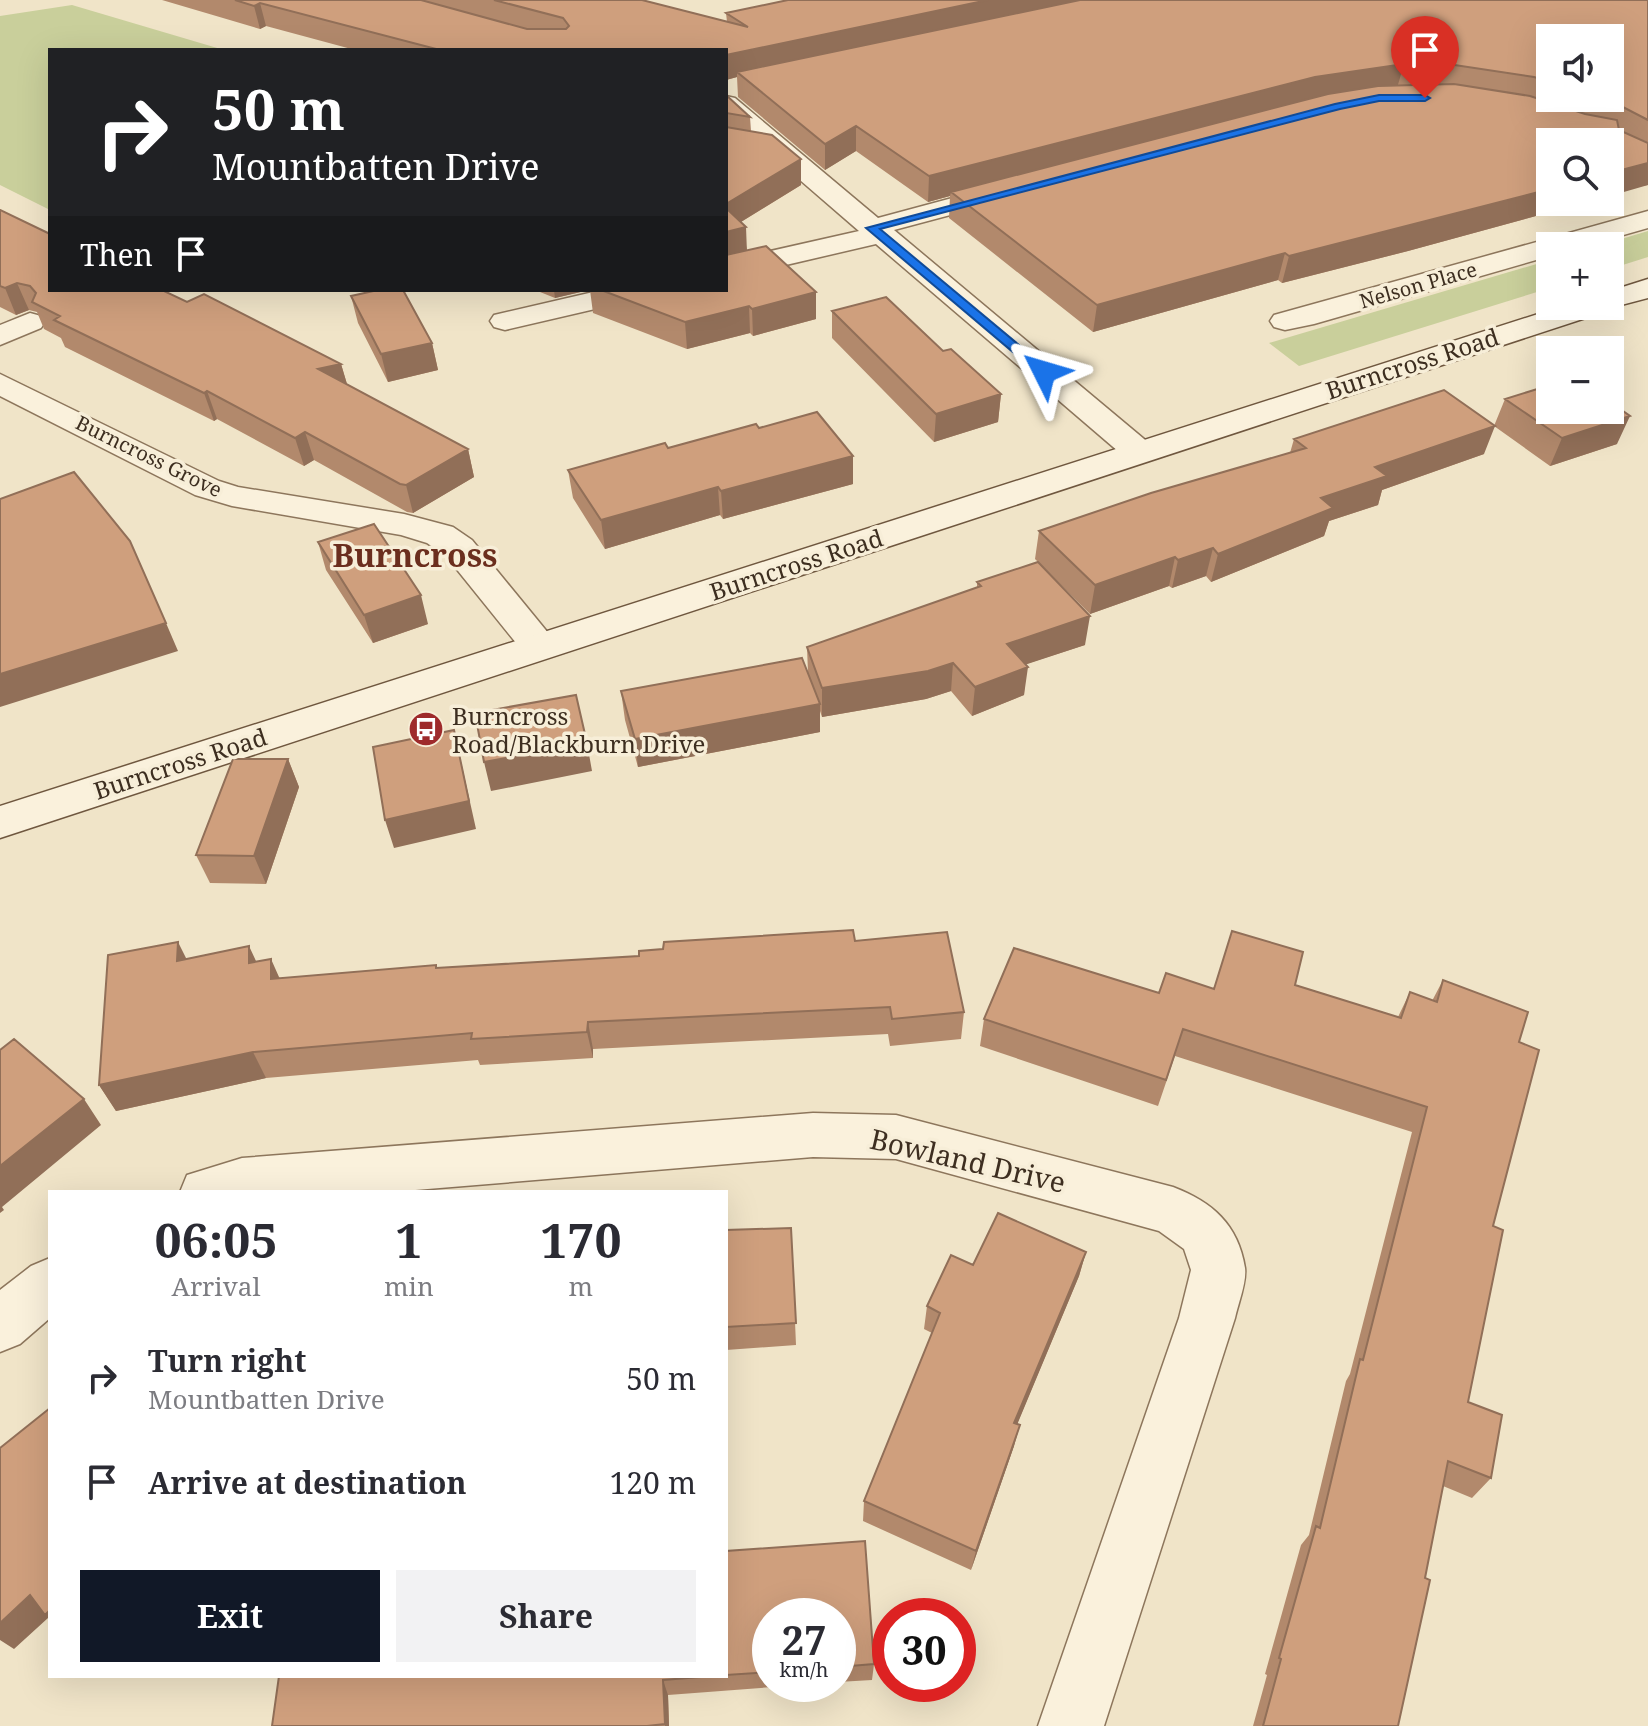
<!DOCTYPE html>
<html lang="en">
<head>
<meta charset="utf-8">
<style>
	:root { --surface:#fff; --page:#f2f2f3; --text:#2b2b33; --muted:#7c7c81; --accent:#111827 }
	body { margin:0; font-family:"Noto Serif",serif; background:var(--page); color:var(--text); height:100vh; display:flex; flex-direction:column; font-size:30px; white-space:nowrap }
	* { box-sizing:border-box; margin:0 }
	p { font-size:26px; color:var(--muted) }
	.icon { flex:none; width:44px; height:44px; fill:none; stroke:currentColor; stroke-width:2; stroke-linecap:round; stroke-linejoin:round }
	.map { position:relative; flex:1; overflow:hidden }
	.drawer { position:absolute; left:48px; top:1190px; width:680px; height:488px; display:flex; flex-direction:column; background:var(--surface); border-radius:0px; box-shadow:0 8px 32px #0002 }
	.drawer>* { flex:none }
	.top-card { position:absolute; left:48px; top:48px; width:680px; height:244px; border-radius:0px; box-shadow:0 8px 32px #0002; background:#202124; color:#fff; overflow:hidden }
	.buttons { position:absolute; left:1536px; top:24px; display:grid; gap:16px }
	.buttons a { display:grid; place-items:center; width:88px; height:88px; border-radius:0px; background:var(--surface); box-shadow:0 8px 32px #0002; font-size:40px }
	.speed { position:absolute; left:752px; top:1598px; display:flex; gap:16px; font-size:40px; font-weight:700; text-align:center }
	.speed>* { display:grid; place-content:center; width:104px; height:104px; border-radius:50%; background:var(--surface); box-shadow:0 8px 32px #0002; line-height:1 }
	.speed small { font-size:20px; font-weight:400 }
	.speed .limit { border:12px solid #d22; background:#fff; color:#111 }
	.pin { position:absolute; display:grid; place-items:center; width:68px; height:68px; color:#fff; margin:-82px -34px; border-radius:50% 50% 50% 0; rotate:-45deg; box-shadow:0 0 8px #0007 }
	.pin .icon { rotate:45deg }
	.me { position:absolute; width:88px; margin:-44px; rotate:310deg; stroke-linejoin:round; filter:drop-shadow(0 0 6px #0008) }
	.turn { display:flex; align-items:center; gap:28px; height:168px; padding:0 32px; font-size:36px }
	.turn .icon { width:104px; height:104px; stroke-width:2.5 }
	.turn b { display:block; font-size:56px; line-height:68px }
	.then { display:flex; align-items:center; height:76px; padding:0 32px; background:#0003; gap:16px; font-size:30px }
	.eta { display:flex; justify-content:space-evenly; align-items:center; height:136px; text-align:center }
	.eta b { font-size:48px; font-weight:700; line-height:56px }
	.cta { display:flex; gap:16px; margin-top:auto; padding:16px 32px }
	.cta a { flex:1; height:92px; border-radius:0px; background:var(--accent); color:#fff; font-size:32px; font-weight:700; line-height:92px; text-align:center }
	.cta a+a { background:var(--page); color:var(--text) }
	ul { padding:0; list-style:none }
	li { display:flex; align-items:center; gap:24px; height:104px; padding:0 32px }
	li div { flex:1 }
	li b { display:block; font-size:30px }
	li em { font-style:normal }
	.map>svg:first-child { display:block }
	.green { fill:#c9cf9b }
	.lines { fill:none; stroke-linecap:round; stroke-linejoin:round }
	.minor-casing { stroke:#8d765c; stroke-width:3 }
	.secondary-casing { stroke:#6f573f; stroke-width:3 }
	.minor { fill:#faf1dc; fill-rule:evenodd }
	.secondary { fill:#faf1dc; fill-rule:evenodd }
	.wall { fill:#b2896c; fill-rule:evenodd }
	.shaded-wall { fill:#916f58 }
	.building { fill:#cf9f7d; stroke:#916f58; stroke-width:2 }
	.route { fill:#1a73e8; stroke:#114b97; stroke-width:2 }
	.labels { text-anchor:middle; dominant-baseline:central; stroke-width:7; stroke-linejoin:round; paint-order:stroke }
	.far-street-label { font-size:20px; fill:#3d2e20; stroke:#f7eed8 }
	.street-label { font-size:24px; fill:#3d2e20; stroke:#f7eed8 }
	.poi-label { font-size:24px; fill:#3d2e20; stroke:#f7eed8; text-anchor:start }
	.near-street-label { font-size:28px; fill:#3d2e20; stroke:#f7eed8 }
	.district-label { font-size:32px; font-weight:bold; fill:#6b2e1e; stroke:#f7eed8 }
</style>
</head>
<body>
<div class="map">
<svg width="1648" height="1726" viewBox="0 0 1648 1726">
	<rect width="100%" height="100%" fill="#f0e4c8"/>
	<path class="green" d="M72 5 224 50H50V210L0 185V16Z
		M1648 231V257L1610 269V246H1598Z
		M1550 260V288L1299 366 1269 343Z"/>
	<g class="lines">
		<defs>
			<path id="minor" d="M726 96 735 98 878 218 1008 183 1018 185 1021 191 1018 197 894 230 1150 444 1155 451 1150 458 1138 461 1126 458 876 244 726 279V261L859 231 726 116Z
				M1648 211V228L1585 246H1550V256L1314 324 1285 330 1274 327 1270 321 1274 315Z
				M602 290H656L651 296 505 330 494 327 490 321 494 315Z
				M30 313 41 316 45 322 41 328 0 345V325Z
				M0 374 219 481 238 487 404 514 453 527 472 540 558 645 553 654 539 658 525 654 446 556 427 543 401 535 232 506 195 495 0 396Z
				M813 1113 896 1115 1173 1187C1212 1202 1238 1224 1245 1268 1247 1282 1238 1304 1235 1318L1104 1726H1038L1179 1318 1191 1270 1184 1249 1159 1231 896 1159 813 1157 391 1192H180L187 1175 242 1158Z
				M50 1258V1318L20 1344 0 1352V1290L31 1266Z"/>
			<path id="secondary" d="M1648 279V298L1606 309 1604 312 0 838V806L1563 306H1610V291Z"/>
		</defs>
		<use href="#minor" class="minor-casing"/>
		<use href="#secondary" class="secondary-casing"/>
		<use href="#minor" class="minor"/>
		<use href="#secondary" class="secondary"/>
	</g>
	<path class="wall" d="M162 0H642L727 22 726 13 1648 0V185L1550 202H1587L1408 251 1282 283 1278 280 1093 332 949 218 950 196 928 202 856 151 825 170 738 97 737 77 726 80V50H355L266 26 260 29ZM1550 38 1610 98H1550Z
		M726 95 750 117 751 131 801 185 741 222 747 250 816 319 753 336 750 333 687 349 593 313 590 290H726Z
		M0 210 187 302 341 364 347 384 468 449 474 477 413 513 407 512 314 460 304 466 217 419 214 421 65 347 61 338 44 329 37 312 29 310 16 315 0 307Z
		M535 290H589L555 298Z
		M351 296 432 343 438 370 388 382 358 323Z
		M832 311 943 351 1001 394 998 422 934 442 832 338Z
		M1505 399 1617 444 1550 466 1494 426Z
		M759 428 853 484 723 519 720 515 605 549 573 498 568 470Z
		M1294 439 1484 454 1382 490 1378 505 1329 521 1324 536 1211 582 1206 576 1172 588 1169 586 1090 614 1035 559 1039 531 1290 453Z
		M318 542 428 624 373 643 326 570Z
		M977 582 1085 645 1026 664 1024 695 972 716 951 691 926 699 822 717 820 711V732L638 767 625 720 621 691 808 673 807 647 977 588Z
		M288 759 299 787 266 884 210 883 196 855Z
		M855 941 964 1012 961 1039 890 1046 888 1034 593 1049V1058L480 1065 478 1060 266 1078 116 1111 99 1085 187 959 256 962 280 978 639 956Z
		M1443 980 1519 1042 1468 1402 1491 1478 1472 1498 1443 1486 1425 1578 1398 1726H1253L1267 1675 1265 1674 1301 1545 1309 1535 1346 1381 1350 1374 1412 1132 1175 1056 1158 1106 980 1046 984 1019 1159 993 1295 985 1398 1017 1410 992 1432 1001Z
		M791 1228 796 1345 726 1350V1230Z
		M1086 1252 1079 1276 1017 1424 1014 1446 971 1570 863 1521 864 1501 932 1333 924 1329 927 1306 973 1265Z
		M865 1541 874 1664 872 1680 838 1682V1616H770V1684H813L668 1695 669 1726H272L279 1676H726V1551Z"/>
	<path class="shaded-wall" d="M988 0H1094L737 72V77L726 80V55Z
		M260 3 266 26 260 29 254 6Z
		M1404 64 1397 88 951 192 950 196 928 202 929 176 1315 77Z
		M856 126V151L825 170V144Z
		M801 159V185L726 231V204Z
		M1648 163V185L1610 196V173Z
		M1550 189V202H1587L1408 251 1282 283 1289 256Z
		M746 227 747 253 726 259V232Z
		M1285 253 1278 280 1093 332 1097 305Z
		M17 283 29 310 16 315 5 288Z
		M554 290H589L555 298Z
		M816 292V319L753 336 752 309Z
		M749 306 750 333 687 349 685 322Z
		M432 343 438 370 388 382 381 354Z
		M341 364 349 391 318 369Z
		M207 391 217 419 214 421 204 393Z
		M1001 394 998 422 934 442 936 414Z
		M1630 416 1617 444 1550 466 1562 438Z
		M1495 426 1484 454 1382 490 1378 505 1329 521 1324 536 1211 582 1218 554 1375 467Z
		M305 432 314 460 304 466 295 438Z
		M468 449 474 477 413 513 406 485Z
		M853 456V484L723 519 721 491Z
		M718 487 720 515 605 549 601 520Z
		M1213 548 1206 576 1172 588 1178 560Z
		M1175 557 1169 586 1090 614 1095 585Z
		M421 595 428 624 373 643 364 615Z
		M1090 616 1085 645 1003 672 1007 644Z
		M166 623 178 651 0 707V674Z
		M953 663 951 691 926 699 822 717V688Z
		M1028 667 1024 695 972 716 975 687Z
		M820 704V732L638 767 635 739Z
		M454 730 476 829 394 848 385 820Z
		M587 743 592 771 491 791 484 762Z
		M288 759 299 787 266 884 254 856Z
		M178 942 192 970 177 961Z
		M249 946 262 974 249 963Z
		M271 959 283 986 271 979Z
		M588 1022 593 1049V1058L587 1032Z
		M253 1052 266 1078 116 1111 99 1085Z
		M84 1099 101 1125 2 1207 4 1210 0 1213V1166Z
		M1086 1252 1079 1276 1009 1444 1014 1423Z
		M1020 1425 1014 1446 971 1570 976 1551Z
		M30 1595 50 1610V1619L48 1618 14 1649 0 1640V1623Z
		M663 1680 668 1695 669 1726H665V1724Z"/>
	<path class="building" d="M235 0H421L527 29H566L569 26 563 18 494 0H642L748 27 726 13 788 0H988L726 55V50H440L260 3 254 6Z
		M1080 0H1648V120L1619 105 1597 98H1610V38H1550V82L1534 77 1448 64H1404L1315 77 929 176 856 126 825 144 737 72Z
		M1454 84 1530 96 1585 114 1617 120 1619 130 1648 143V163L1610 173V142H1550V189L1289 256 1285 253 1097 305 951 192 1328 94 1378 86Z
		M726 95 750 117 726 113Z
		M726 127 772 135 801 159 726 204Z
		M726 208 746 227 726 232Z
		M0 210 50 234V290H162L187 302 204 294 341 364 318 369 468 449 406 485 400 484 305 432 295 438 207 391 204 393 54 320 60 316 32 302 36 293 30 286 17 283 5 288 0 286Z
		M766 246 816 292 752 309 749 306 685 322 601 290H726V255Z
		M378 290H403L432 343 381 354 351 296Z
		M886 297 943 351 951 349 1001 394 936 414 832 311Z
		M1550 385V410H1610V402L1630 416 1562 438 1505 399Z
		M1444 390 1495 426 1375 467 1387 476 1321 498 1333 508 1218 554 1213 548 1178 560 1175 557 1095 585 1039 531 1151 493 1306 448 1294 439Z
		M817 412 853 456 721 491 718 487 601 520 568 470 665 443 668 448 756 424 759 428Z
		M74 472 130 541 166 623 0 674V499Z
		M374 524 421 595 364 615 318 542Z
		M1038 562 1090 616 1007 644 1028 667 975 687 953 663 928 671 822 688 807 647 981 586 977 582Z
		M802 658 820 704 635 739 621 691Z
		M576 695 587 743 484 762 475 713Z
		M454 730 469 801 385 820 373 747Z
		M233 759H288L254 856 196 855Z
		M853 930 855 941 947 932 964 1012 892 1019 890 1007 588 1022 587 1032 471 1039 472 1033 253 1052 99 1085 108 955 178 942 177 961 249 946V963L271 959V979L436 965V968L639 956V951L663 949 664 942Z
		M1232 931 1303 952 1295 985 1401 1018 1410 992 1437 1002 1443 980 1528 1012 1519 1042 1539 1050 1493 1226 1503 1230 1468 1402 1502 1415 1491 1478 1448 1461 1425 1578 1430 1580 1398 1726H1263L1281 1659 1279 1658 1316 1526 1320 1528 1360 1359 1363 1360 1427 1107 1183 1029 1166 1080 984 1019 1014 948 1159 993 1166 973 1214 989Z
		M14 1039 84 1099 0 1166V1050Z
		M998 1213 1086 1252 1014 1423 1020 1425 976 1551 864 1501 940 1313 927 1306 951 1255 973 1265Z
		M791 1228 796 1323 726 1327V1230Z
		M50 1408V1610L45 1615 30 1595 0 1623V1448Z
		M865 1541 874 1664 838 1667V1616H770V1672L726 1675V1551Z
		M279 1676H713L663 1680 665 1724 647 1726H272Z"/>
	<path class="route" d="M1379 95H1425L1430 98 1425 101H1379L1340 109 880 229 1049 370V375H1040L866 228 1335 104Z"/>
	<defs>
		<symbol id="bus-disc" viewBox="-11 -11 22 22"><circle r="9.5" fill="#9e2a2b" stroke="#f7eed8"/><path d="M-5-6H5V4H4V6H2V4H-2V6H-4V4H-5ZM-3.5-4V0h7V-4ZM-3.5 1.2v1.5H-2V1.2ZM2 1.2v1.5H3.5V1.2Z" fill="#fff"/></symbol>
	</defs>
	<g fill-rule="evenodd">
		<use href="#bus-disc" x="406" y="709" width="40" height="40"/>
	</g>
	<g class="labels">
		<g class="far-street-label">
			<text transform="translate(1418 285) rotate(-16)">Nelson Place</text>
			<text transform="translate(149 456) rotate(26)">Burncross Grove</text>
		</g>
		<g class="street-label">
			<text transform="translate(1412 363) rotate(-18)">Burncross Road</text>
			<text transform="translate(796 564) rotate(-18)">Burncross Road</text>
			<text transform="translate(180 763) rotate(-18)">Burncross Road</text>
		</g>
		<g class="poi-label">
			<text x="452" y="715">Burncross<tspan x="452" dy="28">Road/Blackburn Drive</tspan></text>
		</g>
		<g class="near-street-label">
			<text transform="translate(968 1160) rotate(13)">Bowland Drive</text>
		</g>
		<g class="district-label">
			<text x="415" y="554">Burncross</text>
		</g>
	</g>
</svg>
<div class="buttons">
<a><svg class="icon" aria-label="sound" viewBox="0 0 24 24"><path d="M4 9h4l5-4v14l-5-4H4zM17 9q2 3 0 6"/></svg></a>
<a><svg class="icon" aria-label="search" viewBox="0 0 24 24"><circle cx="10" cy="10" r="6"/><path d="M15 15l6 6"/></svg></a>
<a>+</a>
<a>−</a>
</div>
<div class="speed"><div>27<small>km/h</small></div><div class="limit">30</div></div>
<div class="pin" style="left:1425px;top:98px;background:#d93025"><svg class="icon" aria-label="arrive" viewBox="0 0 24 24"><path d="M6 21V4h12l-3 4 3 4H6"/></svg></div>
<svg class="me" style="left:1044px;top:372px" viewBox="-20 -20 40 40"><path d="M0-17L14 15 0 8-14 15z" fill="#1a73e8" stroke="#fff" stroke-width="4"/></svg>
<div class="top-card">
<div class="turn"><svg class="icon" aria-label="right" viewBox="0 0 24 24"><path d="M7 20v-9h11M14 6l5 5-5 5"/></svg><div><b>50 m</b>Mountbatten Drive</div></div>
<div class="then">Then<svg class="icon" aria-label="arrive" viewBox="0 0 24 24"><path d="M6 21V4h12l-3 4 3 4H6"/></svg></div>
</div>
<section class="drawer">
<div class="eta">
<div><b>06:05</b><p>Arrival</p></div>
<div><b>1</b><p>min</p></div>
<div><b>170</b><p>m</p></div>
</div>
<ul>
<li><svg class="icon" aria-label="right" viewBox="0 0 24 24"><path d="M7 20v-9h11M14 6l5 5-5 5"/></svg><div><b>Turn right</b><p>Mountbatten Drive</p></div><em>50 m</em></li>
<li><svg class="icon" aria-label="arrive" viewBox="0 0 24 24"><path d="M6 21V4h12l-3 4 3 4H6"/></svg><div><b>Arrive at destination</b></div><em>120 m</em></li>
</ul>
<div class="cta"><a>Exit</a><a>Share</a></div>
</section>
</div>
</body>
</html>
